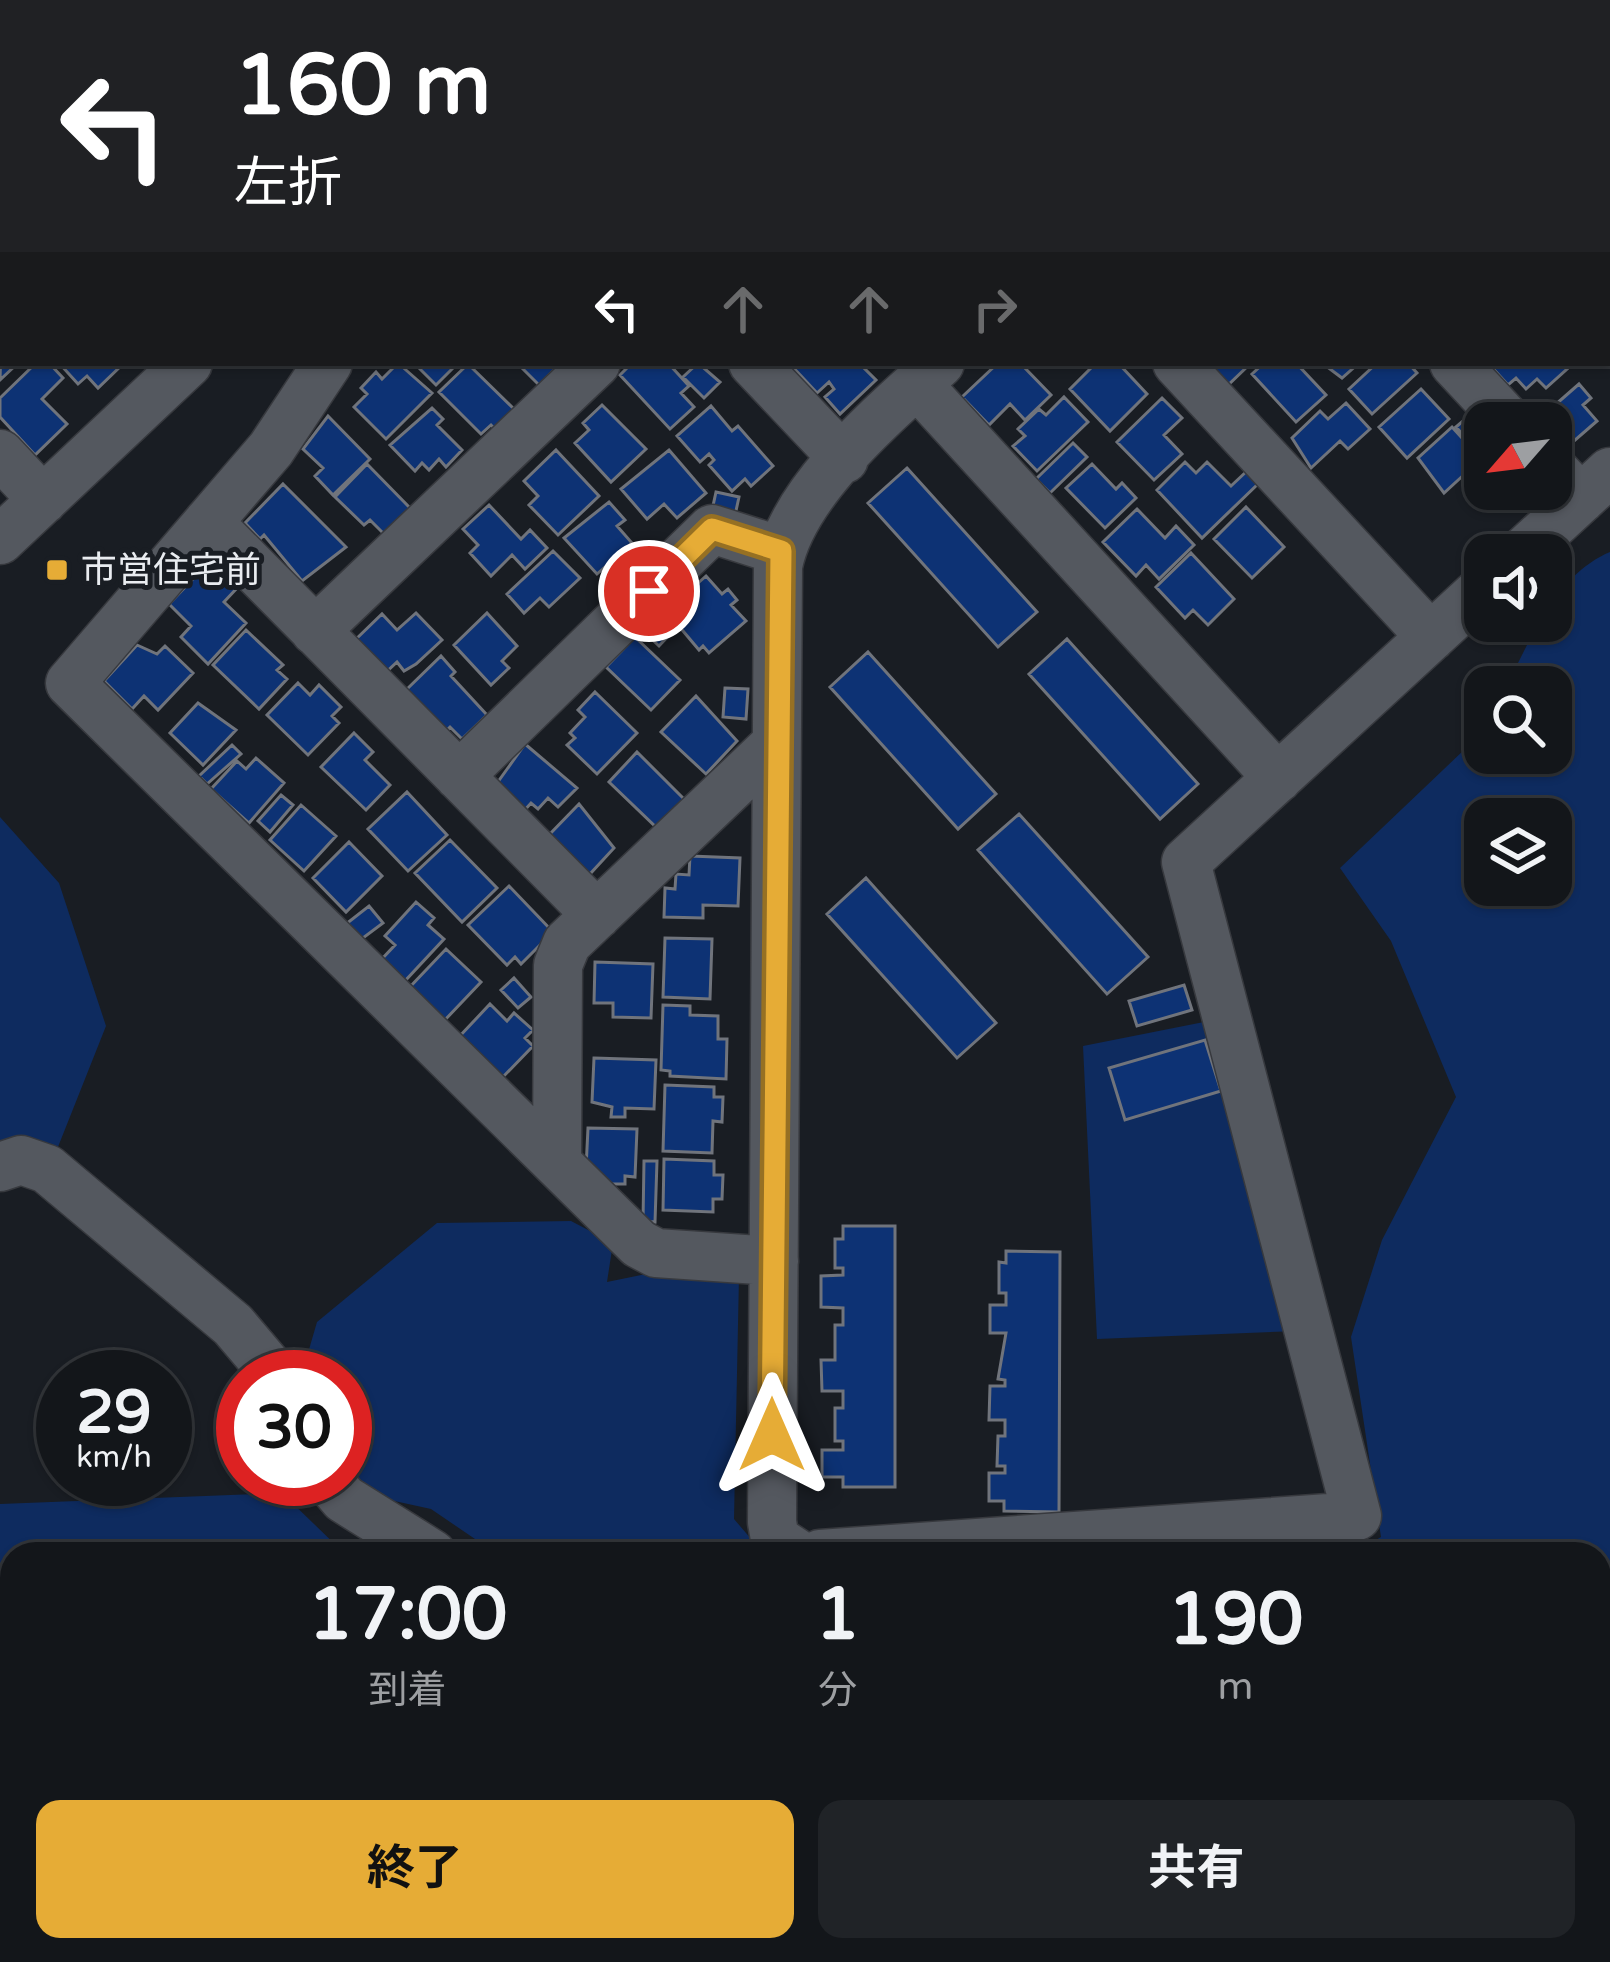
<!DOCTYPE html>
<html lang="ja">
<head>
<meta charset="utf-8">
<style>
	:root { --surface:#13161a; --page:#202327; --text:#f1f3f6; --muted:#9d9fa2; --line:#323539; --accent:#e6ac36 }
	body { margin:0; font-family:"Varela Round","Noto Sans JP",sans-serif; background:var(--page); color:var(--text); height:100vh; display:flex; flex-direction:column; font-size:45px; white-space:nowrap }
	* { box-sizing:border-box; margin:0 }
	p { font-size:39px; color:var(--muted) }
	.icon { flex:none; width:66px; height:66px; fill:none; stroke:currentColor; stroke-width:2; stroke-linecap:round; stroke-linejoin:round }
	.map { position:relative; flex:1; overflow:hidden }
	.panel { position:absolute; left:0px; top:1542px; width:1611px; height:420px; display:flex; flex-direction:column; background:var(--surface); border-radius:36px 36px 0 0; box-shadow:0 3px 9px #0004,0 0 0 3px var(--line) }
	.panel>* { flex:none }
	.hud { position:absolute; left:0px; top:0px; width:1611px; height:366px; box-shadow:0 3px 9px #0004,0 0 0 3px var(--line); background:#202124; color:#fff; overflow:hidden }
	.needle { width:78px; rotate:242deg }
	.fabs { position:absolute; left:1464px; top:402px; display:grid; gap:24px }
	.fabs a { display:grid; place-items:center; width:108px; height:108px; border-radius:24px; background:var(--surface); box-shadow:0 3px 9px #0004,0 0 0 3px var(--line); font-size:60px }
	.speed { position:absolute; left:36px; top:1350px; display:flex; gap:24px; font-size:60px; font-weight:700; text-align:center }
	.speed>* { display:grid; place-content:center; width:156px; height:156px; border-radius:50%; background:var(--surface); box-shadow:0 3px 9px #0004,0 0 0 3px var(--line); line-height:1 }
	.speed small { font-size:30px; font-weight:400 }
	.speed .limit { border:18px solid #d22; background:#fff; color:#111 }
	.pin { position:absolute; display:grid; place-items:center; width:102px; height:102px; color:#fff; margin:-51px; border:6px solid #fff; border-radius:50%; box-shadow:0 3px 12px #0007 }
	.me { position:absolute; width:132px; margin:-66px; rotate:0deg; stroke-linejoin:round; filter:drop-shadow(0 0 9px #0008) }
	.turn { display:flex; align-items:center; gap:42px; height:252px; padding:0 36px; font-size:54px }
	.turn .icon { width:156px; height:156px; stroke-width:2.5 }
	.turn b { display:block; font-size:84px; line-height:102px }
	.lanes { display:flex; align-items:center; height:114px; padding:0 36px; background:#0003; justify-content:center; gap:60px; direction:ltr }
	.lanes .off { opacity:.35 }
	.eta { display:flex; justify-content:space-evenly; align-items:center; height:204px; text-align:center }
	.eta b { font-size:72px; font-weight:700; line-height:84px }
	.cta { display:flex; gap:24px; margin-top:auto; padding:24px 36px }
	.cta a { flex:1; height:138px; border-radius:24px; background:var(--accent); color:#111; font-size:48px; font-weight:700; line-height:138px; text-align:center }
	.cta a+a { background:var(--page); color:var(--text) }
	.map>svg:first-child { display:block }
	.green { fill:#0e2b5f; fill-rule:evenodd }
	.building { fill:#0d3274; stroke:#70747c; stroke-width:3 }
	.lines { fill:none; stroke-linecap:round; stroke-linejoin:round }
	.minor-casing { stroke:#37393e; stroke-width:51 }
	.minor { stroke:#54585f; stroke-width:48 }
	.route-casing { stroke:#967023; stroke-width:30 }
	.route { stroke:#e6ac36; stroke-width:21 }
	.poi-dot { fill:#e6ac36; stroke:#191d23; stroke-width:4.5 }
	.labels { text-anchor:middle; dominant-baseline:central; stroke-width:10; stroke-linejoin:round; paint-order:stroke }
	.poi-label { font-size:36px; fill:#e9ecf0; stroke:#191d23; text-anchor:start }
</style>
</head>
<body>
<div class="map">
<svg width="1610" height="1962" viewBox="0 0 1610 1962">
	<rect width="100%" height="100%" fill="#191d23"/>
	<path class="green" d="M1610 552V1962H1481L1448 1950H1599V1554H1353L1381 1537 1351 1337 1382 1240 1456 1097 1391 941 1340 868 1485 730V753H1551V687H1506L1536 627 1551 621C1551 592 1585 562 1610 552ZM1485 819H1551V885H1485Z
		M0 817 59 883 106 1026 52 1162 0 1168Z
		M1214 1020 1297 1331 1097 1339 1083 1046Z
		M571 1221 613 1243 607 1282 646 1274 739 1276 734 1519 764 1554H497L431 1509 367 1495 345 1473V1377H301L317 1322 437 1223Z
		M282 1493 345 1554H12V1950H1363L1386 1962H0V1504Z"/>
	<path class="building" d="M146 0H223L226 3H149Z
		M2 316 3 363H18L0 380Z
		M36 363H49L63 378 42 399 67 424 35 455 0 417V398Z
		M59 363H124L98 388 87 376 78 384Z
		M398 363 432 393 386 439 354 407 367 394 361 388 376 372 382 379Z
		M414 363H458L436 385Z
		M517 363H561L539 385Z
		M632 363H668L689 386 681 393 694 407 670 429 620 375Z
		M698 363 720 382 704 398 683 377Z
		M789 363H868L863 367 876 380 840 414 825 397 834 389 829 382 817 393Z
		M998 363H1020L1051 395 1025 420 1010 404 989 425 962 397Z
		M1096 363H1118L1147 394 1110 431 1070 389Z
		M1206 363H1251L1227 386Z
		M1264 363H1296L1326 395 1296 422 1252 374Z
		M1322 363H1359L1342 378Z
		M1377 363H1408L1417 373 1372 414 1349 389Z
		M1488 363H1562L1567 369 1546 388 1537 379 1526 389 1516 378 1508 385Z
		M468 364 518 413 498 432 491 425 481 434 439 392Z
		M1579 384 1591 398 1583 405 1597 421 1566 448 1551 432V423L1539 419Z
		M1421 389 1449 419 1407 458 1379 427Z
		M1064 397 1088 422 1037 471 1013 446 1025 436 1018 429 1039 409 1046 415Z
		M1162 398 1182 418 1164 435 1182 454 1154 480 1117 442Z
		M1346 403 1370 429 1348 449 1340 441 1311 468 1292 438 1320 411 1328 419Z
		M602 405 646 449 611 482 575 443 589 430 583 423Z
		M711 406 732 431 738 426 773 466 751 486 745 479 732 491 709 465 714 460 709 454 700 462 677 436Z
		M432 408 443 419 437 425 462 450 446 467 439 459 429 470 422 463 415 471 390 445Z
		M1471 414 1485 430V438L1475 448 1456 427Z
		M328 416 370 459 333 495 315 476 323 468 303 449Z
		M1452 427 1481 459 1444 493 1418 458Z
		M1073 443 1087 457 1050 493 1036 479Z
		M556 450 599 496 558 535 529 505 538 496 524 481Z
		M669 450 706 493 677 518 664 504 647 519 621 489Z
		M1185 462 1196 473 1207 462 1231 486 1248 470 1260 482 1202 538 1157 490Z
		M367 464 411 509 385 535 370 520 364 525 335 497Z
		M1092 464 1116 489 1122 483 1136 498 1105 528 1066 488Z
		M907 468 1037 612 998 647 868 503Z
		M283 484 346 547 302 581 264 535 260 539 245 523Z
		M716 492 739 497 734 520 711 515Z
		M609 502 625 520 617 526 632 543 597 574 564 538Z
		M489 505 521 539 530 530 547 548 525 569 512 555 491 576 470 553 478 545 463 529Z
		M1246 507 1284 547 1252 578 1214 539Z
		M1137 509 1165 538 1176 526 1194 545 1159 579 1146 565 1136 576 1103 542Z
		M553 551 580 578 549 607 540 598 524 613 507 594Z
		M1191 553 1234 599 1208 625 1193 610 1185 618 1156 587Z
		M211 560 238 587 224 602 246 623 208 664 181 637 191 626 169 604Z
		M706 576 722 594 728 589 737 600 731 605 746 621 709 653 703 646 699 650 678 625 682 621 670 608Z
		M659 612 676 628 659 646 642 630Z
		M416 613 442 640 416 664 404 671 397 662 383 675 353 642 382 614 397 630Z
		M487 613 517 646 502 661 509 668 491 685 454 645Z
		M246 630 283 665 277 670 287 679 259 709 213 665Z
		M635 637 680 680 651 710 606 667Z
		M1067 639 1198 784 1160 819 1029 674Z
		M137 645 157 654 165 646 193 673 158 710 144 696 132 709 104 681Z
		M868 652 996 794 958 829 830 687Z
		M441 656 455 672 451 676 487 715 462 739 450 727 444 733 405 691Z
		M298 683 310 695 319 685 341 707 332 716 339 723 308 755 267 715Z
		M725 688 748 689 746 719 723 717Z
		M595 692 637 733 597 774 567 745 575 738 570 733 585 717 578 710Z
		M696 696 737 741 706 774 661 732Z
		M198 703 236 730 203 765 170 733Z
		M354 733 373 752 365 760 390 785 366 810 321 767Z
		M525 744 577 788 558 807 548 798 538 809 531 803 523 812 495 786Z
		M232 745 241 754 207 784 199 776Z
		M637 752 684 799 657 828 609 782Z
		M256 758 284 783 249 823 211 789 237 761 246 769Z
		M407 792 447 835 408 871 368 829Z
		M281 795 293 805 270 832 258 821Z
		M579 804 614 848 589 875 548 836Z
		M301 805 336 836 304 871 270 840Z
		M1019 814 1148 957 1107 994 978 850Z
		M450 840 497 888 462 922 415 873Z
		M349 842 382 876 346 912 313 878Z
		M690 856 740 858 738 906 703 905V918L664 917 665 888 675 889 676 874 689 875Z
		M866 878 996 1023 957 1058 827 914Z
		M509 886 553 932 521 964 515 957 507 965 468 925Z
		M416 902 434 918 428 925 444 939 403 983 380 961 395 945 385 936Z
		M369 906 383 923 359 941 346 924Z
		M665 938 712 939 710 999 663 997Z
		M446 949 481 982 443 1022 408 989Z
		M595 962 653 964 651 1018 613 1017V1003H594Z
		M514 978 531 997 518 1008 501 990Z
		M1184 985 1192 1010 1137 1026 1129 1001Z
		M490 1004 507 1021 514 1013 533 1030 525 1038 533 1046 501 1079 458 1038Z
		M663 1005 690 1006V1015L718 1016V1039H727L726 1079 670 1076V1071L661 1070Z
		M1205 1040 1221 1091 1125 1120 1109 1068Z
		M594 1058 656 1060 654 1109 625 1108V1117H611L612 1107 592 1102Z
		M665 1085 714 1087V1097H723L722 1122 713 1121 712 1153 663 1151Z
		M588 1128 637 1129 635 1177 625 1176V1184H602L586 1169Z
		M664 1159 714 1161V1175H723L722 1199H713V1212L663 1210Z
		M644 1161H657L655 1222 643 1221Z
		M843 1226H895V1487H843V1477H822V1450H843V1441H835V1408H843V1391H822L821 1360H835V1325H843V1308L821 1307V1276L843 1275V1268H835V1239H843Z
		M1006 1251 1060 1252 1059 1512 1004 1511V1501H989V1473H1005V1466H997L998 1436H1005V1420H989L990 1386H1005V1380L998 1379 1006 1333H990V1305H1006V1293H999V1262L1006 1263Z"/>
	<g class="lines">
		<defs>
			<path id="minor" d="M407 0 410 3
				M732 0V3
				M917 0 928 3
				M257 3 261 0
				M578 3 582 0
				M1515 3 1523 0
				M0 4 1 0
				M1608 11 1610 17
				M0 198 3 199
				M1608 204 1610 203
				M328 363 271 449 70 683 639 1244 656 1253 774 1261
				M753 363 844 459
				M1177 363 1431 637
				M1454 363 1510 423
				M917 384 1278 778
				M0 454 43 500
				M1551 467 1581 499
				M208 522 597 915
				M0 540 188 363
				M1520 555 1610 472
				M315 631 596 363
				M459 776 712 529 781 551
				M557 1163 558 965 567 943 776 744
				M0 1167 21 1160 47 1169 233 1325 277 1377
				M327 1479 344 1499 432 1554
				M798 1554 775 1539 772 1522 778 566C793 490 884 414 940 363
				M820 1554 1357 1516 1186 862 1485 587
				M1414 1950 1449 1962"/>
		</defs>
		<use href="#minor" class="minor-casing"/>
		<use href="#minor" class="minor"/>
	</g>
	<g class="lines">
		<defs>
			<path id="route" d="M649 591 712 529 781 551 772 1435"/>
		</defs>
		<use href="#route" class="route-casing"/>
		<use href="#route" class="route"/>
	</g>
	<rect class="poi-dot" x="45" y="558" width="24" height="24" rx="6"/>
	<g class="labels">
		<g class="poi-label">
			<text x="81" y="570">市営住宅前</text>
		</g>
	</g>
</svg>
<div class="fabs">
<a><svg class="needle" viewBox="-14 -14 28 28"><path d="M0-13l5 13h-10z" fill="#e53935"/><path d="M0 13l5-13h-10z" fill="#9d9fa2"/></svg></a>
<a><svg class="icon" aria-label="sound" viewBox="0 0 24 24"><path d="M4 9h4l5-4v14l-5-4H4zM17 9q2 3 0 6"/></svg></a>
<a><svg class="icon" aria-label="search" viewBox="0 0 24 24"><circle cx="10" cy="10" r="6"/><path d="M15 15l6 6"/></svg></a>
<a><svg class="icon" aria-label="layers" viewBox="0 0 24 24"><path d="M12 4l9 5-9 5-9-5zM3 14l9 5 9-5"/></svg></a>
</div>
<div class="speed"><div>29<small>km/h</small></div><div class="limit">30</div></div>
<div class="pin" style="left:649px;top:591px;background:#d93025"><svg class="icon" aria-label="arrive" viewBox="0 0 24 24"><path d="M6 21V4h12l-3 4 3 4H6"/></svg></div>
<svg class="me" style="left:772px;top:1435px" viewBox="-20 -20 40 40"><path d="M0-17L14 15 0 8-14 15z" fill="#e6ac36" stroke="#fff" stroke-width="4"/></svg>
<div class="hud">
<div class="turn"><svg class="icon" aria-label="left" viewBox="0 0 24 24"><path d="M17 20v-9H6M10 6l-5 5 5 5"/></svg><div><b>160 m</b>左折</div></div>
<div class="lanes"><svg class="icon" aria-label="left" viewBox="0 0 24 24"><path d="M17 20v-9H6M10 6l-5 5 5 5"/></svg><svg class="icon off" aria-label="ahead" viewBox="0 0 24 24"><path d="M12 20V5M6 11l6-6 6 6"/></svg><svg class="icon off" aria-label="ahead" viewBox="0 0 24 24"><path d="M12 20V5M6 11l6-6 6 6"/></svg><svg class="icon off" aria-label="right" viewBox="0 0 24 24"><path d="M7 20v-9h11M14 6l5 5-5 5"/></svg></div>
</div>
<section class="panel">
<div class="eta">
<div><b>17:00</b><p>到着</p></div>
<div><b>1</b><p>分</p></div>
<div><b>190</b><p>m</p></div>
</div>
<div class="cta"><a>終了</a><a>共有</a></div>
</section>
</div>
</body>
</html>
